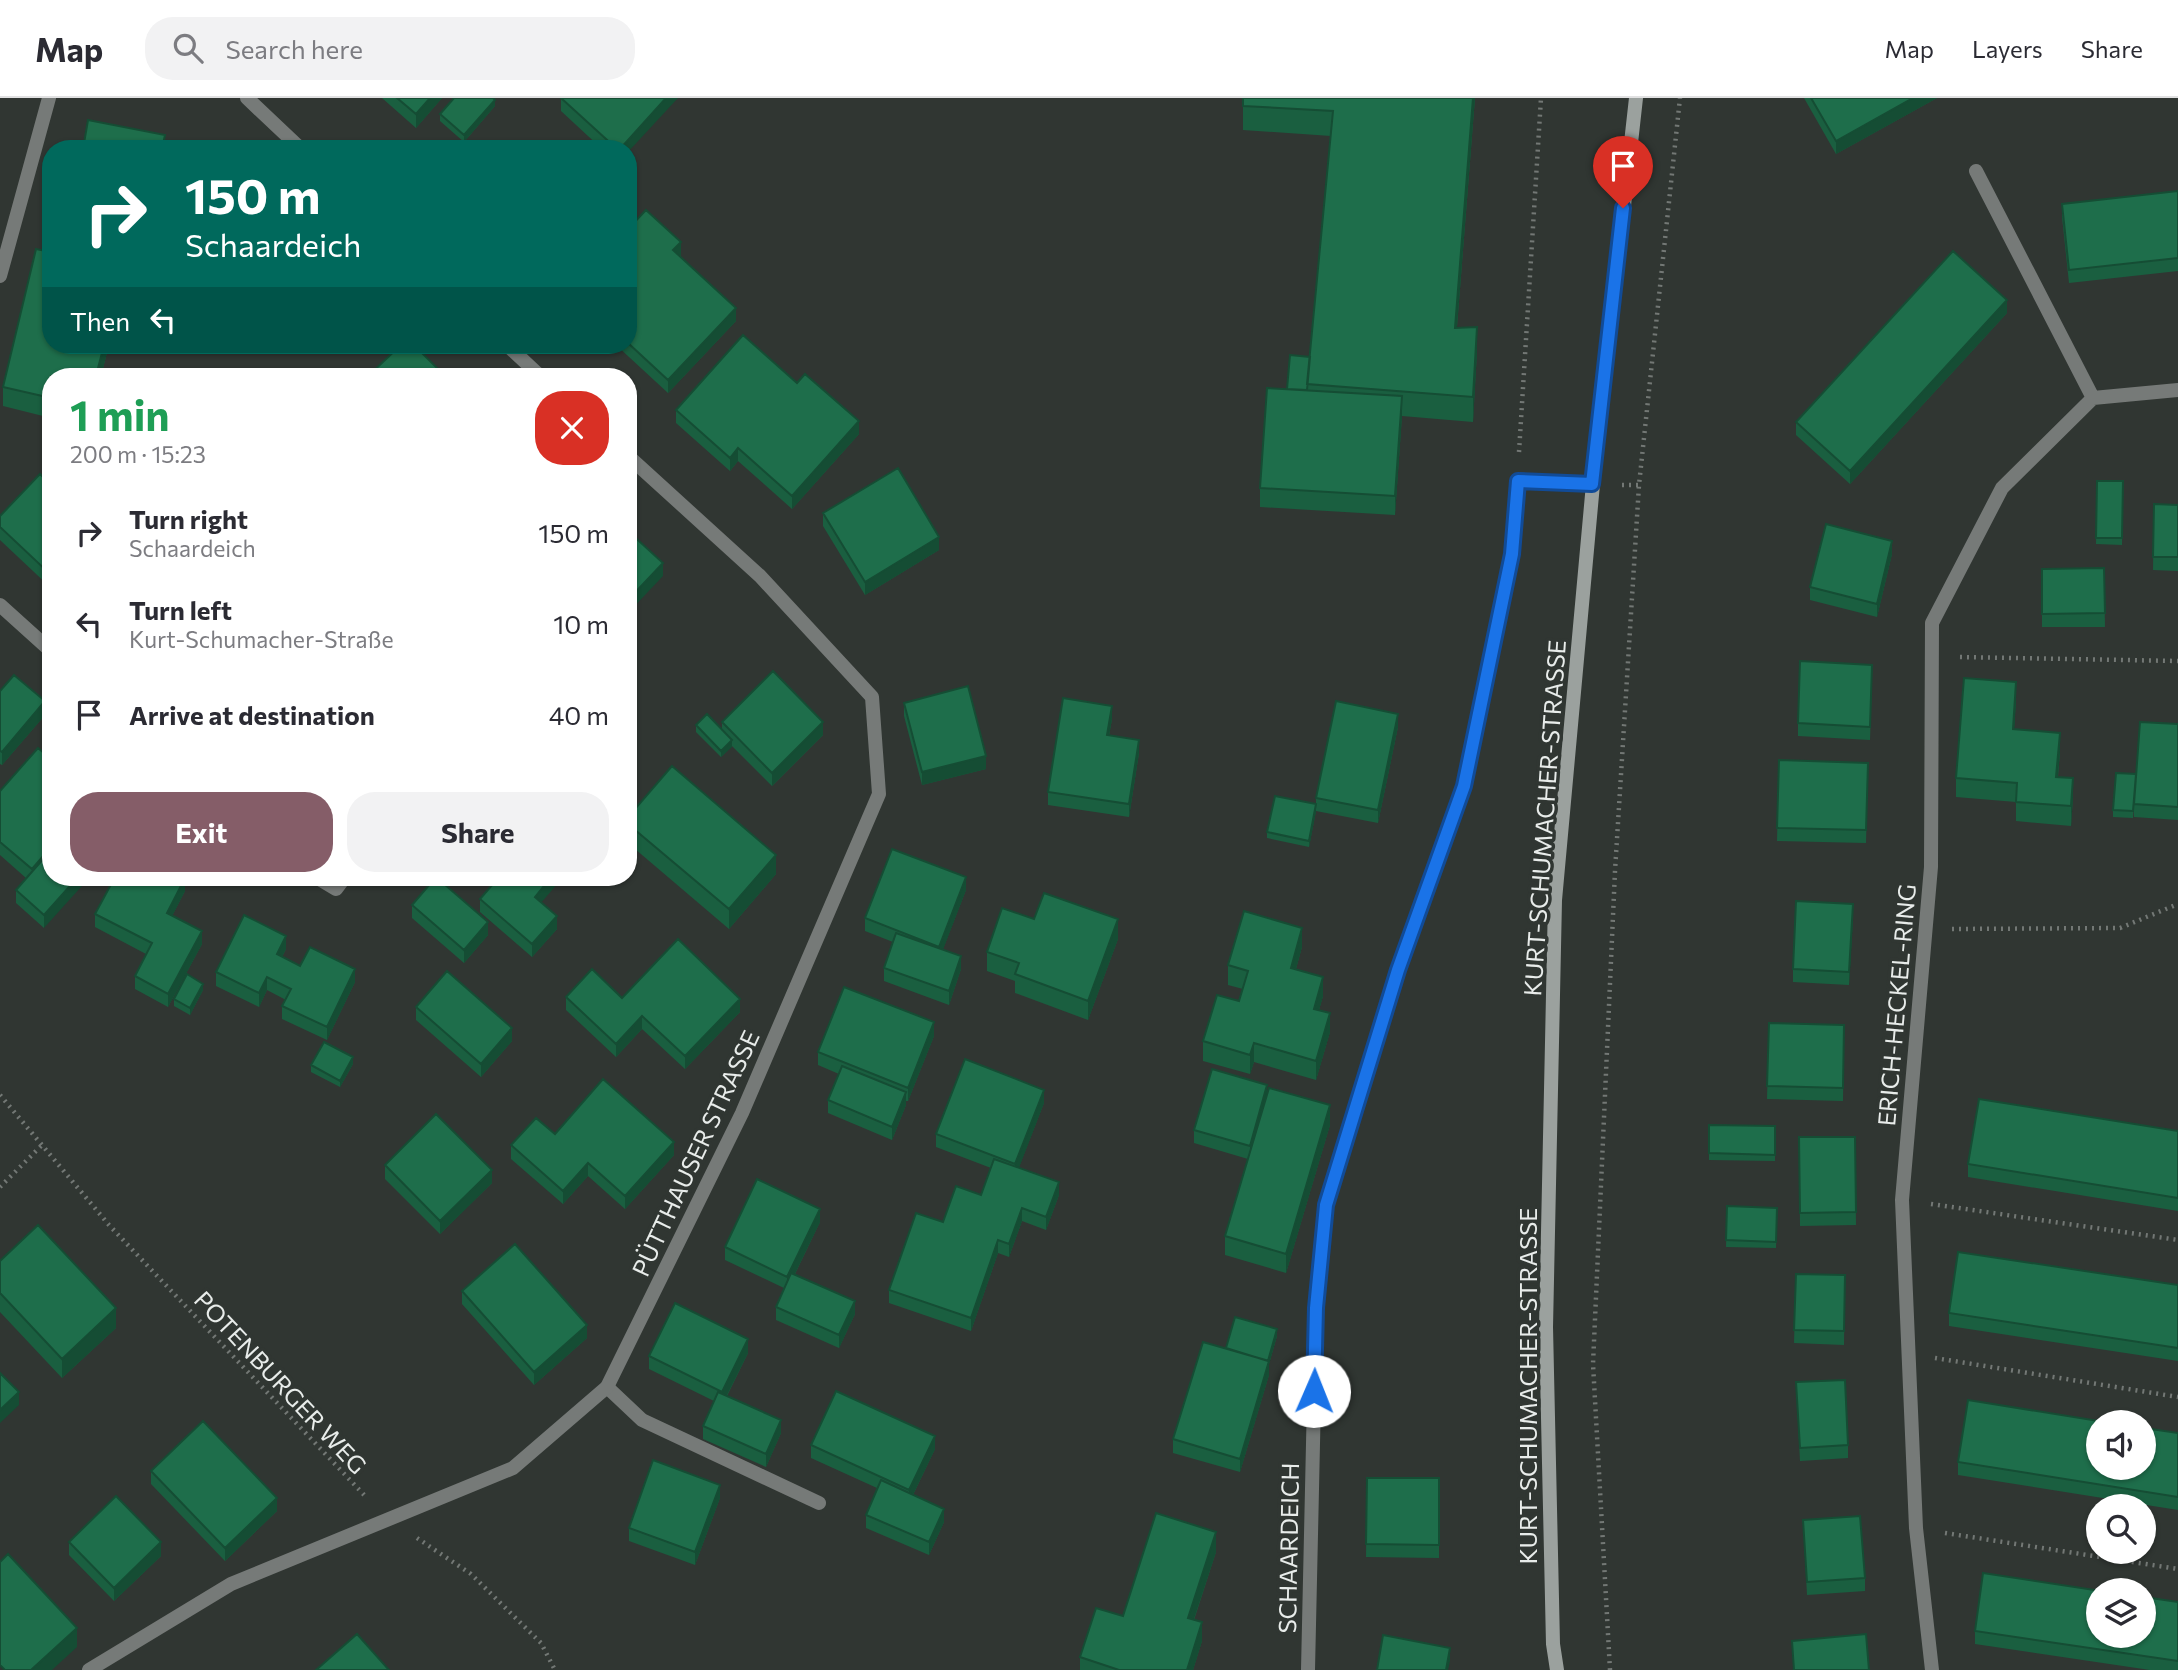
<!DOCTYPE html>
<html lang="en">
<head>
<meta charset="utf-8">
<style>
	:root { --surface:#fff; --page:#f2f2f3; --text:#2b2b33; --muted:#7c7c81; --line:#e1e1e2; --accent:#855d68 }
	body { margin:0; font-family:Commissioner,sans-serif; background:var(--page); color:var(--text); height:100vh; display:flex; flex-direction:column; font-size:26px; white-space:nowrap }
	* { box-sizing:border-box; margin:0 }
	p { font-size:23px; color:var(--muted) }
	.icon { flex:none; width:38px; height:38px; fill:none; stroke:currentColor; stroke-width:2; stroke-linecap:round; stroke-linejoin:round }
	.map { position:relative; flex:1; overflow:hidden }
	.drawer { position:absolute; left:42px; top:270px; width:595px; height:518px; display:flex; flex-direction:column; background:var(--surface); border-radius:28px; box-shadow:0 2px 5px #0004 }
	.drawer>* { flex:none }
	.banner { position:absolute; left:42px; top:42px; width:595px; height:214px; border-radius:28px; box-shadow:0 2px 5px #0004; background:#00695c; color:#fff; overflow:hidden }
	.buttons { position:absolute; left:2086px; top:1312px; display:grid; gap:14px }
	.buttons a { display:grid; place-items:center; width:70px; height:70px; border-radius:50%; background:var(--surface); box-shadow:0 2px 5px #0004; font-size:35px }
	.pin { position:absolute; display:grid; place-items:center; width:60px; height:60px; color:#fff; margin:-72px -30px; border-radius:50% 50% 50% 0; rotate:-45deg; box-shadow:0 0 7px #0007 }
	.pin .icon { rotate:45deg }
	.me { position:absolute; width:77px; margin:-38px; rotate:1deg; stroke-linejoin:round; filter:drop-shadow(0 0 5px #0008) }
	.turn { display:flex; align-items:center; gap:24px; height:147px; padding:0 28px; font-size:32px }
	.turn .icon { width:91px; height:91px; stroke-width:2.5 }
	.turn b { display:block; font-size:49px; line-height:60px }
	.then { display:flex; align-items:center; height:66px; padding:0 28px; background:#0003; gap:14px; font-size:26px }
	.round { display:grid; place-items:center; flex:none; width:74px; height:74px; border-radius:28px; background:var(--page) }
	.summary { display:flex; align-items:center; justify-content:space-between; height:119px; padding:0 28px }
	h1 { font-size:42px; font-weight:700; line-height:52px; color:#1e9e55 }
	.action { display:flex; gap:14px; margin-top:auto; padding:14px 28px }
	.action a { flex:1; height:80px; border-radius:28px; background:var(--accent); color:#fff; font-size:28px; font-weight:700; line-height:80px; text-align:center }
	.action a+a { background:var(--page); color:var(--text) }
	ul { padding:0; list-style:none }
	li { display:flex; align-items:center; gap:21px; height:91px; padding:0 28px }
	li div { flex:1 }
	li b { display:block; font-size:26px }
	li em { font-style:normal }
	header { display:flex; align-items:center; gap:42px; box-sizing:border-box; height:98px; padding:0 35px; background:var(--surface); border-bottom:2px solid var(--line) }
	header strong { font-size:33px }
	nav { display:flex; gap:38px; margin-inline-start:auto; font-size:24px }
	.search { width:490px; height:63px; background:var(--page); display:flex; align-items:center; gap:18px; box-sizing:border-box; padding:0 24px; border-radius:28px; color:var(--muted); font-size:26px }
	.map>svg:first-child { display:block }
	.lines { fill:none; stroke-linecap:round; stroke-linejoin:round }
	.path { stroke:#737875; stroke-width:4.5; stroke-dasharray:2 5; stroke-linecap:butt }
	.lane { stroke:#767a78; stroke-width:14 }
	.street { stroke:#767a78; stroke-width:14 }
	.secondary { stroke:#9ba19e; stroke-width:14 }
	.wall { fill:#1a5f40 }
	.shaded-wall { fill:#154d34 }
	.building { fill:#1e6e4b; stroke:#154d34; stroke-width:2 }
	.route-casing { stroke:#114b97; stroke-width:18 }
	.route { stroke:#1a73e8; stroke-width:12 }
	.labels { text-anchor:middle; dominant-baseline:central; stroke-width:7; stroke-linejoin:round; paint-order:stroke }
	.street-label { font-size:24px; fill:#e8ecea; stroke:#303632 }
</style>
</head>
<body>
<header>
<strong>Map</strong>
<div class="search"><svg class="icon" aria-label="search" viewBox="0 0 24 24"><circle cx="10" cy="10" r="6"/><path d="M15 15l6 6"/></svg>Search here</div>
<nav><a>Map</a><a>Layers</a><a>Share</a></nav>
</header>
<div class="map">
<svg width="2178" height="1572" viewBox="0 0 2178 1572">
	<rect width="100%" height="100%" fill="#303632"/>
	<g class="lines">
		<path class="path" d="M1519 354 1541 0
			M1622 387H1639
			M1960 559 2178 563
			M1952 831 2120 830 2178 806
			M0 997 109 1127 367 1400
			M0 1089 42 1047
			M1931 1106 2178 1142
			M1935 1260 2178 1299
			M1945 1435 2178 1471
			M417 1440 471 1476 541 1545 555 1572
			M1610 1572 1593 1266 1615 773 1639 387 1680 0"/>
		<path class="lane" d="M607 1289 642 1322 819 1405"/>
		<path class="street" d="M247 0 301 51
			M1976 73 2093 300
			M0 178 49 0
			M507 247 540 278
			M0 507 51 553
			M316 779 336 791 345 779
			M89 1572 231 1486 513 1370 607 1289 742 1015 879 696 872 599 760 478 628 358
			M1308 1572 1316 1210 1326 1107 1398 872 1464 688 1512 456 1518 383 1593 386
			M1932 1572 1916 1430 1902 1102 1931 769 1932 525 2002 390 2093 300 2178 292"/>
		<path class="secondary" d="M1557 1572 1553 1546 1546 1229 1555 802 1593 386 1636 0"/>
	</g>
	<path class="wall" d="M382 0H442L416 30Z
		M561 0 628 51H602L561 13Z
		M1475 0 1457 229 1477 253 1473 324 1402 318 1395 417 1260 409V390L1287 291 1310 259 1331 38 1243 32V8Z
		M1804 0H1937L1836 56Z
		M495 8 464 44 440 23V16Z
		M2178 93V173L2069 185 2062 119V106Z
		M628 131 681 157 680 158 736 223 668 295 616 247H628Z
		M2007 215 1850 386 1796 337V324Z
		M51 247H109L101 278H51V320L3 308V289Z
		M797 285 859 336 792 411 738 363 730 373 676 325V312Z
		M2097 383H2123L2122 447 2096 446Z
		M51 387V490L0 442V418Z
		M2154 406 2178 407V473L2153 472Z
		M823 415 939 452 865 497 823 428Z
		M1892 456 1877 519 1810 502V489Z
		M2104 470 2105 529H2042V471Z
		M1872 580 1870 642 1798 638V625Z
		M0 593 45 617 2 667 0 666Z
		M2016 603 2014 631 2060 654 2058 679 2073 699 2071 728 2016 723V704L1956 699V680Z
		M904 605 986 671 922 687 904 618Z
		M1112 621 1109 638 1139 655 1129 719 1048 707V694Z
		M722 624 823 637 772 688 732 648 721 659 696 634V627L722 632Z
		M2178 626V722L2134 719V706Z
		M1398 629 1378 725 1316 713 1309 749 1267 740V734L1316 706V700Z
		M51 661 44 830 16 805V792L26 780 0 757V693Z
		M1779 662 1868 665 1866 745 1777 743Z
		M2136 676 2133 720 2113 719V712Z
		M628 719 776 776 729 831 628 745Z
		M498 779H563L541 804 557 831 532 859 480 814V801L499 779Z
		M966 792 943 851 961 871 949 907 884 883V870L893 844 865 833V820Z
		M185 793 172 818 202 846 168 909 135 891V878L146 856 95 829V816Z
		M412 807 488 837 464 865 412 820Z
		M1853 819 1849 887 1793 884V871Z
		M1034 821 1118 841 1088 922 1015 895V883L987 873V854Z
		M1302 849 1296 871 1323 898 1319 912 1330 934 1316 982 1254 964 1250 976 1203 963V943L1239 903 1243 891 1228 887V867Z
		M286 851 282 859 300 868 355 884 327 942 282 921V908L286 902 267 892 259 909 216 888V874Z
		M203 892 190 917 174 908V901Z
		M566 899 622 900 740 914 685 971 642 931 616 959 566 912Z
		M416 909 512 943 481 979 416 922Z
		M1769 925 1844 927 1843 1003 1767 1001Z
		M934 938 908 1003H906V1007L892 1042 828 1015V1002L839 976 818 967V954Z
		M353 966 340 989 311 974V967Z
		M1267 994 1330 1027 1286 1175 1225 1157V1138L1248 1061 1194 1045V1032Z
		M1044 1005 1019 1069 1059 1097 1046 1132 1022 1123 1009 1159 998 1155 971 1233 889 1205V1192L943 1124 981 1097 991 1070 936 1049V1036Z
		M1709 1027 1775 1028V1063L1709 1062Z
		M2178 1033V1113L1968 1079V1066Z
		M555 1036 674 1057 625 1111 588 1078 563 1106 511 1061V1047Z
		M1799 1039H1855L1856 1127 1800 1128Z
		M385 1067 492 1085 440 1136 385 1081Z
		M1727 1108 1777 1110 1776 1150 1726 1149Z
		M820 1124 795 1176 855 1216 839 1250 776 1222V1209L784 1190 725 1162V1149Z
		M0 1163 116 1230 62 1280 0 1214Z
		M1796 1176 1845 1177 1844 1247 1794 1245Z
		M2178 1187V1263L1949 1228V1215Z
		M462 1193 587 1240 534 1287 462 1206Z
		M1277 1238 1269 1266V1277L1240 1374 1173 1355V1341L1226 1251Z
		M748 1255 727 1298 781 1335 766 1369 703 1341V1328L714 1303 649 1271V1258Z
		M1796 1284 1848 1347V1360L1800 1363Z
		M2178 1335V1412L1958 1377V1364Z
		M811 1347 935 1351 913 1397 944 1424 929 1457 866 1430V1417L877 1390 811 1360Z
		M151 1373 277 1413 225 1463 151 1386Z
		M1367 1380H1439V1460L1366 1459Z
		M720 1400 695 1467 629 1443V1430Z
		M1803 1422 1865 1480V1493L1807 1497Z
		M69 1444 161 1458 114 1503 69 1457Z
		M1216 1454 1194 1522 1202 1543 1193 1572H1080V1559L1123 1518Z
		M2178 1504V1572H2150L1975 1546V1533Z"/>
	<path class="shaded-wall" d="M430 0H442L416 30V16Z
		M666 0H678L628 54V51H620Z
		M1473 0H1475L1455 254V230Z
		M1913 0H1937L1836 56V43Z
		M495 2V8L464 44V37Z
		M681 144V157L673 165V152Z
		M2007 202V215L1850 386V373Z
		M736 210V223L668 295V282Z
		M1477 229V253L1473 324V299Z
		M104 247H109L101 278H96Z
		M1402 298V317L1395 417V398Z
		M859 323V336L792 411V398Z
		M738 350V363L730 373V360Z
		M939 439V452L865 497V484Z
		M1892 443V456L1877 519V506Z
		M663 465V478L628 515V502Z
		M2016 584V603L2013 650V631Z
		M45 603V617L2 667V654Z
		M1112 608V621L1107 650V637Z
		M1398 616V629L1378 725V712Z
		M823 624V637L772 688V675Z
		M2060 635V654L2056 698V679Z
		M732 642V649L721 659V653Z
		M1139 642V655L1129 719V706Z
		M986 658V671L922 687V674Z
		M2073 680V699L2071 728V708Z
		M1316 706V713L1309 749V743Z
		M51 749V763L32 785V771Z
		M776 757V776L729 831V811Z
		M78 779H90L44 830V817Z
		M551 779H563L535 812V799Z
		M966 779V792L939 862V849Z
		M185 780V793L167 828V815Z
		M1853 806V819L1849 887V874Z
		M557 818V831L532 859V846Z
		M1118 821V841L1088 922V903Z
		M488 824V837L464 865V852Z
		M1302 830V849L1291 889V870Z
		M202 833V846L168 909V896Z
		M286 838V851L277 869V856Z
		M961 858V871L949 907V893Z
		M355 871V884L327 942V929Z
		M267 879V892L259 909V895Z
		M1323 879V898L1314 930V911Z
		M203 886V892L190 917V910Z
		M740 901V914L685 971V958Z
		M1330 915V934L1316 982V963Z
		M642 918V931L616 959V946Z
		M934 924V938L908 1003V990Z
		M512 930V943L481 979V966Z
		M1254 945V964L1250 976V957Z
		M353 959V966L340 989V983Z
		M1267 987V1000L1250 1061V1048Z
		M1044 992V1005L1015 1080V1066Z
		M906 994V1007L892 1042V1029Z
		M1330 1007V1027L1286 1175V1156Z
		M674 1044V1057L625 1111V1098Z
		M588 1065V1078L563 1106V1093Z
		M492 1072V1085L440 1136V1123Z
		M1059 1084V1097L1046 1132V1119Z
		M1022 1110V1123L1009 1159V1146Z
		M820 1111V1124L787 1192V1179Z
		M998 1142V1155L971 1233V1220Z
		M855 1203V1216L839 1250V1237Z
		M116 1210V1230L62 1280V1261Z
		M587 1227V1240L534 1287V1274Z
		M1277 1231V1238L1269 1266V1277L1240 1374V1361Z
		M748 1241V1255L722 1307V1294Z
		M19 1294V1307L0 1325V1312Z
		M781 1322V1335L766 1369V1356Z
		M935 1338V1351L909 1405V1392Z
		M720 1387V1400L695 1467V1454Z
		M277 1400V1413L225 1463V1450Z
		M944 1411V1424L929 1457V1444Z
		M1216 1434V1454L1188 1539V1520Z
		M161 1444V1458L114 1503V1490Z
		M1202 1524V1543L1193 1572H1187Z
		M77 1530V1549L52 1572H31Z
		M1450 1550V1563L1448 1572H1446Z"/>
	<path class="building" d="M397 0H430L416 16Z
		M454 0H493L495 2 464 37 440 16Z
		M561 0H666L620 51H617Z
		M1243 0H1473L1455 230 1477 229 1473 299 1307 286 1333 13 1243 8Z
		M1811 0H1913L1836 43Z
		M88 22 165 37 162 51H83Z
		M514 44 522 51H508Z
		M2178 93V160L2069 172 2062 106Z
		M646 112 681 144 673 152 736 210 668 282 628 245V131Z
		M36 151 51 154V247H104L96 278H51V300L3 289Z
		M1953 153 2007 202 1850 373 1796 324Z
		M743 237 797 285 805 276 859 323 792 398 738 350 730 360 676 312Z
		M401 247H414L445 278H368Z
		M1290 257 1310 259 1307 292 1287 291Z
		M1267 290 1402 298 1395 398 1260 390Z
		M898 370 939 439 865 484 823 415Z
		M40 376 51 387V477L0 429V418Z
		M2097 383H2123L2122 440H2096Z
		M2154 406 2178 407V459H2153Z
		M1826 426 1892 443 1877 506 1810 489Z
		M628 433 663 465 628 502Z
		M2104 470 2105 515 2042 516V471Z
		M1800 563 1872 567 1870 629 1798 625Z
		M773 573 823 624 772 675 722 624Z
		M14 577 45 603 2 654 0 653V593Z
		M1964 580 2016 584 2013 631 2060 635 2056 679 2073 680 2071 708 2016 704 2017 685 1956 680Z
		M968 588 986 658 922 674 904 605Z
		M1063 600 1112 608 1107 637 1139 642 1129 706 1048 694Z
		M1336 603 1398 616 1378 712 1316 700Z
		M707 616 732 642 721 653 696 627Z
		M2140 624 2178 626V709L2134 706Z
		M38 650 51 661V749L32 771 0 744V693Z
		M1779 662 1868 665 1866 732 1777 730Z
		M672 668 776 757 729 811 628 726V719Z
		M2116 675 2136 676 2133 713 2113 712Z
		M1275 698 1316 706 1309 743 1267 734Z
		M892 751 966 779 939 849 865 820Z
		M51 752V779H78L44 817 16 792Z
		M115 779H183L185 780 167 815 202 833 168 896 135 878 152 845 95 816Z
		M436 779 488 824 464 852 412 807Z
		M499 779H551L535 799 557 818 532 846 480 801Z
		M1044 795 1118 821 1088 903 1015 876 1019 865 987 854 1002 810 1034 821Z
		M1796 803 1853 806 1849 874 1793 871Z
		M1244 813 1302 830 1291 870 1323 879 1314 911 1330 915 1316 963 1254 945 1250 957 1203 943 1217 897 1239 903 1248 873 1228 867Z
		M244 817 286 838 277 856 300 868 310 849 355 871 327 929 282 908 291 891 267 879 259 895 216 874Z
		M896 835 961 858 949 893 884 870Z
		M678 841 740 901 685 958 642 918 616 946 566 899 592 871 622 900Z
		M447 873 512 930 481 966 416 909Z
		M187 876 203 886 190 910 174 901Z
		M844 889 934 924 908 990 818 954Z
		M1769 925 1844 927 1843 990 1767 988Z
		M324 944 353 959 340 983 311 967Z
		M965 961 1044 992 1015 1066 936 1036Z
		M842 968 906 994 892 1029 828 1002Z
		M1212 971 1267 987 1250 1048 1194 1032Z
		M603 981 674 1044 625 1098 588 1065 563 1093 511 1047 536 1020 555 1036Z
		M1269 990 1330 1007 1286 1156 1225 1138Z
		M1979 1001 2178 1033V1100L1968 1066Z
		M436 1016 492 1072 440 1123 385 1067Z
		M1709 1027 1775 1028V1057L1709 1055Z
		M1799 1039H1855L1856 1114 1800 1115Z
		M994 1061 1059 1084 1046 1119 1022 1110 1009 1146 998 1142 971 1220 889 1192 916 1115 943 1124 956 1088 981 1097Z
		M757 1081 820 1111 787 1179 725 1149Z
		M1727 1108 1777 1110 1776 1144 1726 1142Z
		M38 1127 116 1210 62 1261 0 1195V1163Z
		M515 1146 587 1227 534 1274 462 1193Z
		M1958 1154 2178 1187V1250L1949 1215Z
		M791 1175 855 1203 839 1237 776 1209Z
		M1796 1176 1845 1177 1844 1233 1794 1232Z
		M675 1205 748 1241 722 1294 649 1258Z
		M1235 1219 1277 1231 1268 1263 1226 1250Z
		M1203 1244 1269 1263 1240 1361 1173 1341Z
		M0 1275 19 1294 0 1312Z
		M1845 1282 1848 1347 1800 1350 1796 1284Z
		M836 1293 935 1338 909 1392 811 1347Z
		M718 1294 781 1322 766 1356 703 1328Z
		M1968 1302 2111 1325H2098V1370H2144V1330L2178 1335V1399L1958 1364Z
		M203 1323 277 1400 225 1450 151 1373Z
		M653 1362 720 1387 695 1454 629 1430Z
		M1367 1380H1439V1447L1366 1446Z
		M881 1382 944 1411 929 1444 866 1417Z
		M116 1398 161 1444 114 1490 69 1444Z
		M1156 1415 1216 1434 1188 1520 1202 1524 1187 1572H1119L1080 1559 1096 1510 1123 1518Z
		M1860 1418 1865 1480 1807 1484 1803 1422Z
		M8 1456 77 1530 31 1572H5L0 1567V1464Z
		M1983 1475 2101 1493H2098V1538H2144V1499L2178 1504V1563L1975 1533Z
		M357 1536 389 1572H316Z
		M1866 1536 1869 1572H1794L1792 1543Z
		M1383 1537 1450 1550 1446 1572H1377Z"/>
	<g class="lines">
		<defs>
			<path id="route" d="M1314 1293 1316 1210 1326 1107 1398 872 1464 688 1512 456 1518 383 1592 386 1623 110"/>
		</defs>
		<use href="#route" class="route-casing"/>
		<use href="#route" class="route"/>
	</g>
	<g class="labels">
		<g class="street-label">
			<text transform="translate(1544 720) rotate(-86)">KURT-SCHUMACHER-STRASSE</text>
			<text transform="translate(1896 907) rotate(-85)">ERICH-HECKEL-RING</text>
			<text transform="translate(695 1055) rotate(-65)">PÜTTHAUSER STRASSE</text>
			<text transform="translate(281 1284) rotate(47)">POTENBURGER WEG</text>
			<text transform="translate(1527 1288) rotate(-90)">KURT-SCHUMACHER-STRASSE</text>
			<text transform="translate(1288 1450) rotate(-89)">SCHAARDEICH</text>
		</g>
	</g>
</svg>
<div class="buttons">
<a><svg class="icon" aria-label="sound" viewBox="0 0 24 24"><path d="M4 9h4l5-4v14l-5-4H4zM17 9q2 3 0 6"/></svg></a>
<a><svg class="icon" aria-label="search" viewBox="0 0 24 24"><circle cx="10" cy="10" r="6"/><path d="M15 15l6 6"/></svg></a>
<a><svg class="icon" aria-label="layers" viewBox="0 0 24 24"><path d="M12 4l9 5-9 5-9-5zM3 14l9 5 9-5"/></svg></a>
</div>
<div class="pin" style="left:1623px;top:110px;background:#d93025"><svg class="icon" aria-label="arrive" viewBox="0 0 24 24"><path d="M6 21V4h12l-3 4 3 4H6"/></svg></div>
<svg class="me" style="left:1314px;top:1293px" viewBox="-20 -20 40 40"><circle r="19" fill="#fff"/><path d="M0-13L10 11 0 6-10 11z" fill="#1a73e8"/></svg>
<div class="banner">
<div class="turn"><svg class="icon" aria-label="right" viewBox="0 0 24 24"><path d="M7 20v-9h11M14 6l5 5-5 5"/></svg><div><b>150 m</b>Schaardeich</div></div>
<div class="then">Then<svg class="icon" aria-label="left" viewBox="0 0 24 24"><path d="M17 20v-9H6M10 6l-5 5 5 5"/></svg></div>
</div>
<section class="drawer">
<div class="summary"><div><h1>1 min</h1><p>200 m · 15:23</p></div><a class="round" style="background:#d93025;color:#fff"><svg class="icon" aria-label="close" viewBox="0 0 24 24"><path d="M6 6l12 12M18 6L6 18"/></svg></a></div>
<ul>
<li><svg class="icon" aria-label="right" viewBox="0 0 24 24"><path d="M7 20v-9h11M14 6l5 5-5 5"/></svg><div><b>Turn right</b><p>Schaardeich</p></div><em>150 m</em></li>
<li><svg class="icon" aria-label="left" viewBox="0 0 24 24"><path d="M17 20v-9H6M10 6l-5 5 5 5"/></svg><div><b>Turn left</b><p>Kurt-Schumacher-Straße</p></div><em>10 m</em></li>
<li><svg class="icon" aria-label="arrive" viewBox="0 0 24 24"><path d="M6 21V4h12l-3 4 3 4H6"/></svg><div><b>Arrive at destination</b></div><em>40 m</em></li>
</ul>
<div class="action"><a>Exit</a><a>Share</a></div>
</section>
</div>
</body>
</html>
